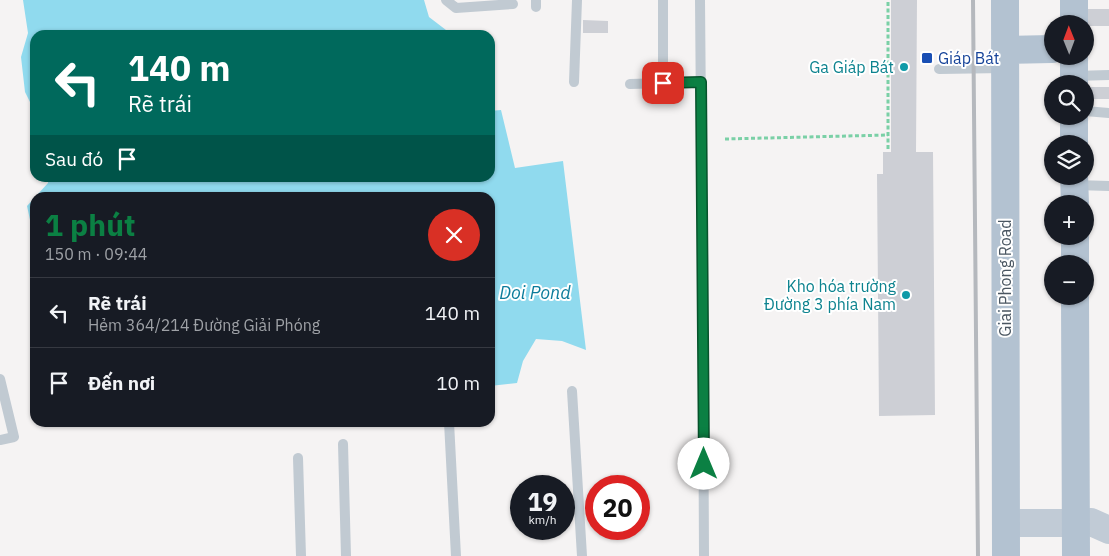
<!DOCTYPE html>
<html lang="vi">
<head>
<meta charset="utf-8">
<style>
	:root { --surface:#171b24; --page:#20242c; --text:#f1f3f6; --muted:#9ea1a6; --line:#363941; --accent:#0b8043 }
	body { margin:0; font-family:"IBM Plex Sans",sans-serif; background:var(--page); color:var(--text); height:100vh; display:flex; flex-direction:column; font-size:19px; white-space:nowrap }
	* { box-sizing:border-box; margin:0 }
	p { font-size:16px; color:var(--muted) }
	.icon { flex:none; width:28px; height:28px; fill:none; stroke:currentColor; stroke-width:2; stroke-linecap:round; stroke-linejoin:round }
	.map { position:relative; flex:1; overflow:hidden }
	.sheet { position:absolute; left:30px; top:192px; width:465px; height:235px; display:flex; flex-direction:column; background:var(--surface); border-radius:15px; box-shadow:0 1px 4px #0004 }
	.sheet>* { flex:none }
	.guide { position:absolute; left:30px; top:30px; width:465px; height:152px; border-radius:15px; box-shadow:0 1px 4px #0004; background:#00695c; color:#fff; overflow:hidden }
	.needle { width:32px; rotate:359deg }
	.controls { position:absolute; left:1044px; top:15px; display:grid; gap:10px }
	.controls a { display:grid; place-items:center; width:50px; height:50px; border-radius:50%; background:var(--surface); box-shadow:0 1px 4px #0004; font-size:25px }
	.speed { position:absolute; left:510px; top:475px; display:flex; gap:10px; font-size:25px; font-weight:700; text-align:center }
	.speed>* { display:grid; place-content:center; width:65px; height:65px; border-radius:50%; background:var(--surface); box-shadow:0 1px 4px #0004; line-height:1 }
	.speed small { font-size:12px; font-weight:400 }
	.speed .limit { border:8px solid #d22; background:#fff; color:#111 }
	.pin { position:absolute; display:grid; place-items:center; width:42px; height:42px; color:#fff; margin:-21px; border-radius:10px; box-shadow:0 2px 8px #0006 }
	.me { position:absolute; width:55px; margin:-28px; rotate:0deg; stroke-linejoin:round; filter:drop-shadow(0 0 4px #0008) }
	.turn { display:flex; align-items:center; gap:18px; height:105px; padding:0 15px; font-size:22px }
	.turn .icon { width:65px; height:65px; stroke-width:2.5 }
	.turn b { display:block; font-size:35px; line-height:42px }
	.then { display:flex; align-items:center; height:48px; padding:0 15px; background:#0003; gap:10px; font-size:19px }
	.round { display:grid; place-items:center; flex:none; width:52px; height:52px; border-radius:26px; background:var(--page) }
	.summary { display:flex; align-items:center; justify-content:space-between; height:85px; padding:0 15px }
	h1 { font-size:30px; font-weight:700; line-height:38px; color:var(--accent) }
	ul { padding:0; list-style:none }
	li { display:flex; align-items:center; gap:15px; height:70px; padding:0 15px; border-top:1px solid var(--line) }
	li div { flex:1 }
	li b { display:block; font-size:19px }
	li em { font-style:normal }
	.map>svg:first-child { display:block }
	.water { fill:#90daee }
	.building { fill:#cdcfd5 }
	.lines { fill:none; stroke-linecap:round; stroke-linejoin:round }
	.path { stroke:#7ad0a6; stroke-width:3; stroke-dasharray:4 2.5; stroke-linecap:butt }
	.lane { stroke:#c1cad2; stroke-width:10 }
	.secondary { stroke:#c1cbd6; stroke-width:28 }
	.primary { stroke:#b3c2d1; stroke-width:28 }
	.rail { stroke:#b5b8bd; stroke-width:4 }
	.route-casing { stroke:#07532c; stroke-width:12 }
	.route { stroke:#0b8043; stroke-width:9 }
	.transit-dot { fill:#1a4fb4; stroke:#fff; stroke-width:2 }
	.culture-dot { fill:#0f9aa8; stroke:#fff; stroke-width:2 }
	.labels { text-anchor:middle; dominant-baseline:central; stroke-width:4; stroke-linejoin:round; paint-order:stroke }
	.transit-label { font-size:16px; fill:#164399; stroke:#fff; text-anchor:start }
	.culture-label { font-size:16px; fill:#0d838f; stroke:#fff; text-anchor:end }
	.street-label { font-size:16px; fill:#4a5661; stroke:#fff }
	.water-label { font-size:18px; font-style:italic; fill:#0c7c9b; stroke:#fff }
</style>
</head>
<body>
<div class="map">
<svg width="1109" height="556" viewBox="0 0 1109 556">
	<rect width="100%" height="100%" fill="#f5f3f3"/>
	<path class="water" d="M23 0H424L429 17 446 30 462 31 463 35H35V112L25 92 21 57 28 33Z
		M501 110 515 168 563 161 586 350 562 341 536 339 523 361 517 383 490 386V198H35V243L27 206 48 183V178H490V111Z"/>
	<path class="building" d="M891 0H917L916 152H933L935 415 879 416 877 174H883V152H891Z
		M1088 9H1109V26H1088Z
		M583 20 608 21V33H583Z
		M1091 87H1109V99H1091Z"/>
	<g class="lines">
		<path class="path" d="M725 139 888 135
			M888 149V0"/>
		<path class="lane" d="M446 0 456 8 513 4
			M663 0V83
			M700 0 703 353 704 556
			M536 7V0
			M939 69 1004 68
			M1075 76 1109 75
			M574 82 577 0
			M630 84 701 82
			M1085 111 1109 113
			M1075 185 1109 186
			M0 379 14 437 0 440
			M572 391 582 556
			M449 422 456 556
			M343 444 346 556
			M298 458 301 556"/>
		<path class="secondary" d="M1006 523H1076L1091 522 1109 530"/>
		<path class="primary" d="M1005 0 1006 556
			M1074 0V24
			M1005 50 1052 49
			M1074 56V84
			M1074 116V144
			M1074 176 1075 204
			M1075 236V264
			M1075 296 1076 556"/>
		<path class="rail" d="M973 0 978 556"/>
	</g>
	<g class="lines">
		<defs>
			<path id="route" d="M663 83 701 82 704 464"/>
		</defs>
		<use href="#route" class="route-casing"/>
		<use href="#route" class="route"/>
	</g>
	<rect class="transit-dot" x="921" y="52" width="12" height="12" rx="2.5"/>
	<g class="culture-dot">
		<circle cx="904" cy="67" r="5"/>
		<circle cx="906" cy="295" r="5"/>
	</g>
	<g class="labels">
		<g class="transit-label">
			<text x="938" y="58">Giáp Bát</text>
		</g>
		<g class="culture-label">
			<text x="894" y="67">Ga Giáp Bát</text>
			<text x="896" y="286">Kho hóa trường<tspan x="896" dy="18">Đường 3 phía Nam</tspan></text>
		</g>
		<g class="street-label">
			<text transform="translate(1005 278) rotate(-90)">Giai Phong Road</text>
		</g>
		<g class="water-label">
			<text x="535" y="292">Doi Pond</text>
		</g>
	</g>
</svg>
<div class="controls">
<a><svg class="needle" viewBox="-14 -14 28 28"><path d="M0-13l5 13h-10z" fill="#e53935"/><path d="M0 13l5-13h-10z" fill="#9ea1a6"/></svg></a>
<a><svg class="icon" aria-label="search" viewBox="0 0 24 24"><circle cx="10" cy="10" r="6"/><path d="M15 15l6 6"/></svg></a>
<a><svg class="icon" aria-label="layers" viewBox="0 0 24 24"><path d="M12 4l9 5-9 5-9-5zM3 14l9 5 9-5"/></svg></a>
<a>+</a>
<a>−</a>
</div>
<div class="speed"><div>19<small>km/h</small></div><div class="limit">20</div></div>
<div class="pin" style="left:663px;top:83px;background:#d93025"><svg class="icon" aria-label="arrive" viewBox="0 0 24 24"><path d="M6 21V4h12l-3 4 3 4H6"/></svg></div>
<svg class="me" style="left:704px;top:464px" viewBox="-20 -20 40 40"><circle r="19" fill="#fff"/><path d="M0-13L10 11 0 6-10 11z" fill="#0b8043"/></svg>
<div class="guide">
<div class="turn"><svg class="icon" aria-label="left" viewBox="0 0 24 24"><path d="M17 20v-9H6M10 6l-5 5 5 5"/></svg><div><b>140 m</b>Rẽ trái</div></div>
<div class="then">Sau đó<svg class="icon" aria-label="arrive" viewBox="0 0 24 24"><path d="M6 21V4h12l-3 4 3 4H6"/></svg></div>
</div>
<section class="sheet">
<div class="summary"><div><h1>1 phút</h1><p>150 m · 09:44</p></div><a class="round" style="background:#d93025;color:#fff"><svg class="icon" aria-label="close" viewBox="0 0 24 24"><path d="M6 6l12 12M18 6L6 18"/></svg></a></div>
<ul>
<li><svg class="icon" aria-label="left" viewBox="0 0 24 24"><path d="M17 20v-9H6M10 6l-5 5 5 5"/></svg><div><b>Rẽ trái</b><p>Hẻm 364/214 Đường Giải Phóng</p></div><em>140 m</em></li>
<li><svg class="icon" aria-label="arrive" viewBox="0 0 24 24"><path d="M6 21V4h12l-3 4 3 4H6"/></svg><div><b>Đến nơi</b></div><em>10 m</em></li>
</ul>
</section>
</div>
</body>
</html>
